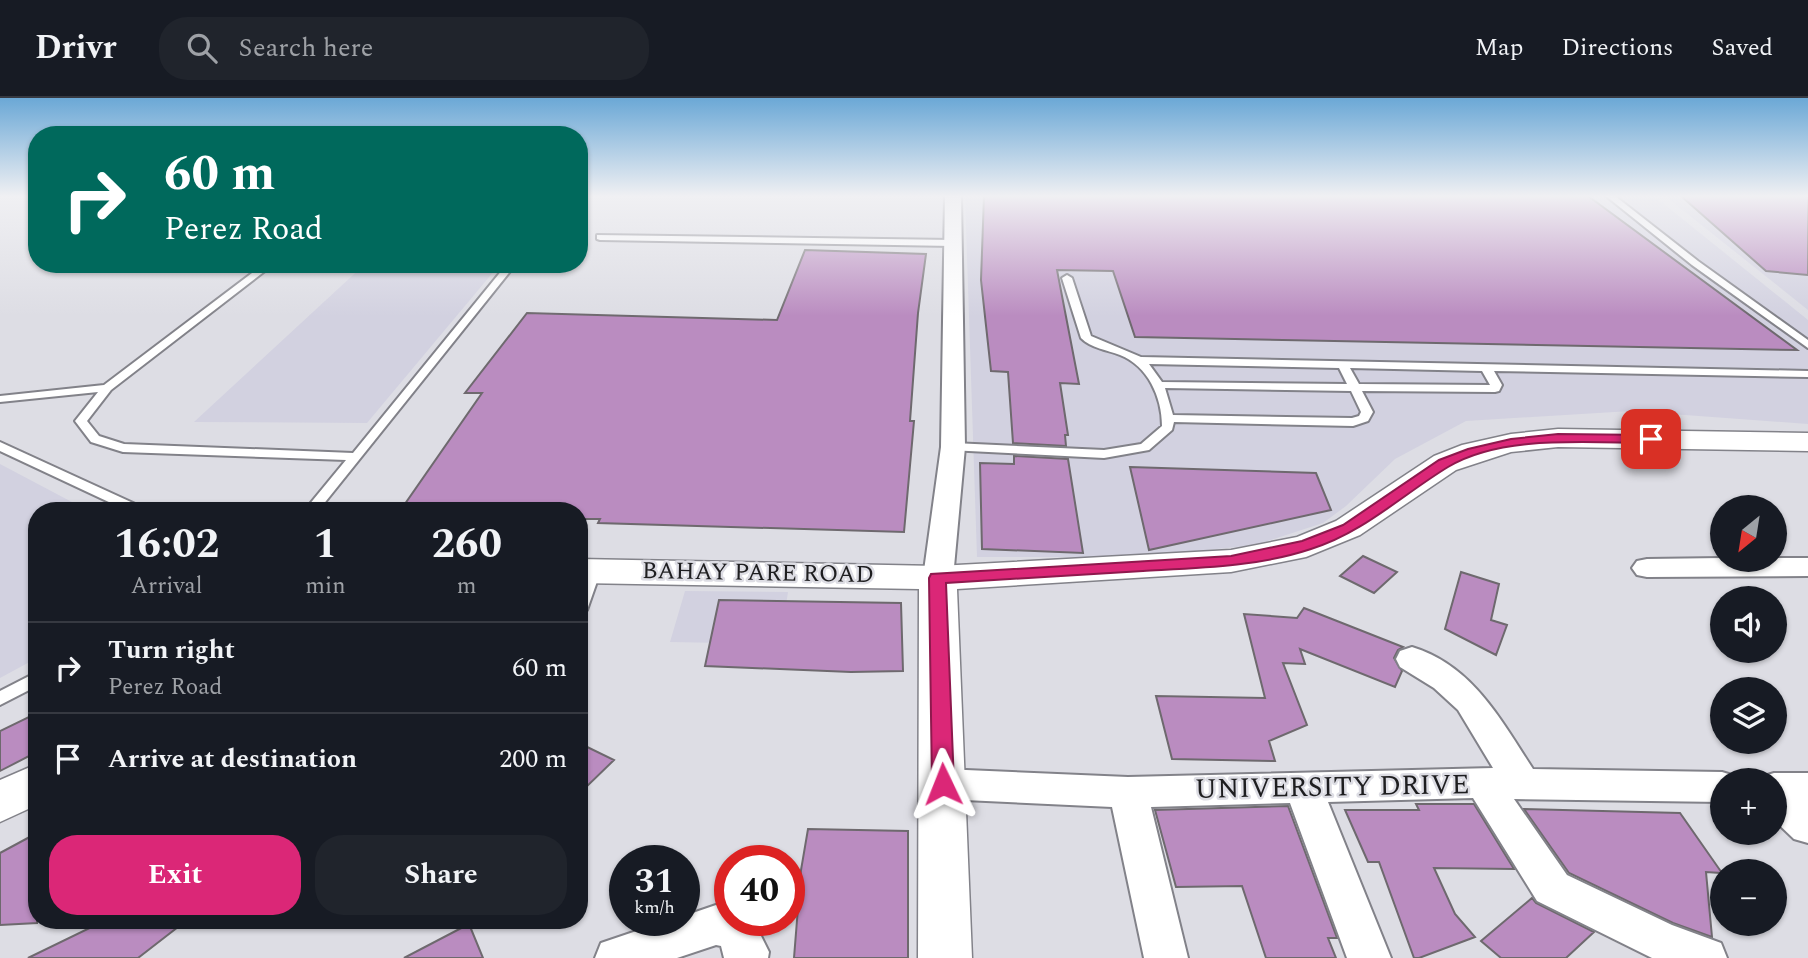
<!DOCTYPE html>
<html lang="en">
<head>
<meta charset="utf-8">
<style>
	:root { --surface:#171b24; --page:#20242c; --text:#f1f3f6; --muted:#9ea1a6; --line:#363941; --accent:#db2777 }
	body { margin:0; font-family:Spectral,serif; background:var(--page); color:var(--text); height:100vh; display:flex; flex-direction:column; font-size:26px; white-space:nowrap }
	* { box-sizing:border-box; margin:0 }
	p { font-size:23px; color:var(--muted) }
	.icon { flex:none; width:38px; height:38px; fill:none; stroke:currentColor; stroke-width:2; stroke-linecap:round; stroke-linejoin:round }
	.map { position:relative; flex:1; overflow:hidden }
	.details { position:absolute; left:28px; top:404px; width:560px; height:427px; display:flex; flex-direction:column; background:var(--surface); border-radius:28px; box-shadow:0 2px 5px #0004 }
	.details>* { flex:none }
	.banner { position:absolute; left:28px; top:28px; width:560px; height:147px; border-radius:28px; box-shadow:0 2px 5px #0004; background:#00695c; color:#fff; overflow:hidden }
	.needle { width:46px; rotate:210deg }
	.fabs { position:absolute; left:1710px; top:397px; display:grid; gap:14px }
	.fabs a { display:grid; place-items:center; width:77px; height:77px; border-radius:50%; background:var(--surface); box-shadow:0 2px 5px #0004; font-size:35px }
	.speed { position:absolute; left:609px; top:747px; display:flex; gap:14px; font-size:35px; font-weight:700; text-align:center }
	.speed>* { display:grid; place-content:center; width:91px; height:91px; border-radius:50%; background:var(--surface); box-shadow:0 2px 5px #0004; line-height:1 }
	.speed small { font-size:18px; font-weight:400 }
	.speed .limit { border:10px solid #d22; background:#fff; color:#111 }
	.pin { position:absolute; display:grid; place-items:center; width:60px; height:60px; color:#fff; margin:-30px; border-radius:14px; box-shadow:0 4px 10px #0006 }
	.me { position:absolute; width:77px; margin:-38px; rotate:358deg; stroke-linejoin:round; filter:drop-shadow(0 0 5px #0008) }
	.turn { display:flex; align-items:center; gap:24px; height:147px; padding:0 21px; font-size:32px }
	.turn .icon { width:91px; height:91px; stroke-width:2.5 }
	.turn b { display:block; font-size:49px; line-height:60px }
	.eta { display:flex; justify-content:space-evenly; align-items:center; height:119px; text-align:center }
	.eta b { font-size:42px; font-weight:700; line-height:49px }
	.primary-button { display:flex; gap:14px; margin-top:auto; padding:14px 21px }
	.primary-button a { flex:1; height:80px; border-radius:28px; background:var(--accent); color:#fff; font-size:28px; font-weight:700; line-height:80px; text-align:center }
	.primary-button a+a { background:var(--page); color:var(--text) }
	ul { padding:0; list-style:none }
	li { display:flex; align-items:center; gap:21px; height:91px; padding:0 21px; border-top:2px solid var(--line) }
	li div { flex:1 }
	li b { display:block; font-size:26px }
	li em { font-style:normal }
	header { display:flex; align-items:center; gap:42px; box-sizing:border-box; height:98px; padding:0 35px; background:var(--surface); border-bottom:2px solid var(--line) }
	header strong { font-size:33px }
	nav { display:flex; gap:38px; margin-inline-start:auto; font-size:24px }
	.search { width:490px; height:63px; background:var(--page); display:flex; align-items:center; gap:18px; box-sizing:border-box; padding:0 24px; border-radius:28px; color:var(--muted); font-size:26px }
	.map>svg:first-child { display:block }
	.built { fill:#d2d1e0 }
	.building { fill:#ba8cc0; stroke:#6e696e; stroke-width:2 }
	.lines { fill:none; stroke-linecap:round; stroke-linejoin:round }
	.service-casing { stroke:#828289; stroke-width:4 }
	.minor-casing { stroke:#828289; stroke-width:4 }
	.tertiary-casing { stroke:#828289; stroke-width:3 }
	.service { fill:#fff; fill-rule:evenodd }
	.minor { fill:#fff; fill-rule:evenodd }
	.tertiary { fill:#fff; fill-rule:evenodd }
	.route { fill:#db2777; stroke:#8e194d; stroke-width:2 }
	.labels { text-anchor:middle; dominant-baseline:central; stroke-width:5; stroke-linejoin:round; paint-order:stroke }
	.street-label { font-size:24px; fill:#1e1e20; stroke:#dddde4 }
	.near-street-label { font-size:28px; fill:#1e1e20; stroke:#dddde4 }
</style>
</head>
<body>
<header>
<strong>Drivr</strong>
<div class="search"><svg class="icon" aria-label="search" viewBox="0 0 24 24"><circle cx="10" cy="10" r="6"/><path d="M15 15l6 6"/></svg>Search here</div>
<nav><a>Map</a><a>Directions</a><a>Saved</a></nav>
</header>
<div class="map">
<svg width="1808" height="860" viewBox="0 0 1808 860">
	<rect width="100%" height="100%" fill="#dddde4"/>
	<path class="built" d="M965 98H1654L1808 222V326L1631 313 1466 323 1395 361 1346 408 1323 425 1255 447 1139 459H977Z
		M1665 98H1808V212L1763 176Z
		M365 166H500L367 325 194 324Z
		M0 366 89 413H37V560L0 580Z
		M685 493 788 494 780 546 670 544Z"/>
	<path class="building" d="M984 98H1588L1797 252 1135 239 1113 173 1057 172 1079 286 1060 285 1068 337H1065L1066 348 1013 345 1008 274 991 273 981 182Z
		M1681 98H1808V177L1766 173Z
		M805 152 926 156 918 215 910 323H914L904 434 598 425 600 421H579V413H400L482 295H465L527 215 777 222Z
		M1014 358 1068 361 1083 455 982 451 980 365 1014 366Z
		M1130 369 1316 375 1331 412 1149 452Z
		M1363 458 1397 474 1374 495 1340 478Z
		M1461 474 1499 486 1491 522 1507 527 1496 557 1445 531Z
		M719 502 901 505 903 573 851 574 705 568Z
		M1304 510 1403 549 1398 552 1394 560 1402 573 1395 589 1300 551 1305 566 1283 565 1307 627 1269 643 1275 663 1172 661 1156 598 1265 600 1244 516 1297 520Z
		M37 615V654L0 673V633Z
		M579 645 614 662 579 696Z
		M1416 706H1474L1514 771 1434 770 1455 816 1475 839 1419 860H1414L1379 764H1368L1345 712H1419Z
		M1288 708 1337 840H1328L1336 860H1266L1242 788 1176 789 1155 712Z
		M1524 711 1680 715 1722 775 1706 774 1712 839 1673 825 1569 775Z
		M808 731 908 733V860H794L801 772Z
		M37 735V825L0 827V755Z
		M1532 800 1536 805 1594 834 1566 860H1501L1481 843Z
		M106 822H187L138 860H28Z
		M469 826 483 860H404Z"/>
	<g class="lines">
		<defs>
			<path id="service" d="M1606 98H1615L1698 163 1808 242V250L1692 167Z
				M597 137 953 142 957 145 953 148 600 142 597 141Z
				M264 166H274L111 292 87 323 99 338 124 346 353 355 507 166H516L318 413H304L346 362 123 354 91 344 75 323 98 294 0 304V298L104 287Z
				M1067 177 1072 180 1091 238 1141 259 1808 273V279L1494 273 1502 287 1499 293 1495 294 1362 293 1373 314 1368 323 1353 328 1174 324 1172 332 1149 352 1104 360 949 352 947 349 953 345 1104 352 1141 346 1162 328C1162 299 1148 268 1120 257 1107 252 1091 250 1081 240L1062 180ZM1149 266 1339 270 1347 286 1162 284ZM1350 270 1482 273 1490 287 1359 286ZM1165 290 1351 293 1361 314 1359 318 1352 320 1173 317Z
				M0 344 144 410 146 413H128L0 353Z
				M594 467 601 472 587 512 579 517C579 502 577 474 594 467Z
				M37 574V588L0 607V593Z"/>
			<path id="minor" d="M945 98H961L965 349 953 480 949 487 938 490 927 487 923 480 941 349Z
				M1722 460 1774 462V460H1808V478L1647 479 1637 477 1632 470 1637 463 1647 461Z
				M1412 549C1472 567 1501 622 1533 671L1722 674 1735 678 1737 682H1722V704L1514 701 1567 777 1672 827 1721 845 1727 860H1652L1537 803 1473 700 1328 704 1391 860H1347L1290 705 1151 709 1188 860H1144L1112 709 943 701 930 697 924 686 930 675 943 671 1128 679 1493 670 1458 612 1434 590 1400 569 1396 561 1400 553Z
				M1774 675H1808V745L1794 741 1774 722V682H1759L1761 679Z
				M716 807 730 812V822H753L769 854 768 860H724L721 848 716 847 677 860H595L601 845 669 822H684V818Z"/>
			<path id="tertiary" d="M1558 331 1808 335V353L1558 349 1511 354 1456 372 1360 437 1306 459 1231 474 957 491 972 860H918L919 491 579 485V461L938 468 1231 452 1297 439 1336 423 1434 358 1462 347 1511 336Z
				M37 666V707L0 724V682Z"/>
		</defs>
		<use href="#service" class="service-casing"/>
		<use href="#minor" class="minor-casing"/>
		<use href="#tertiary" class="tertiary-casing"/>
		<use href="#service" class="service"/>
		<use href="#minor" class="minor"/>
		<use href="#tertiary" class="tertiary"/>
	</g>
	<linearGradient id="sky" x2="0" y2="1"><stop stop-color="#6ba8d6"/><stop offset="0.45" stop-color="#f0f0f3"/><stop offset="1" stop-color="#f0f0f3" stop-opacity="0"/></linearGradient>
	<rect width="1808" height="218" fill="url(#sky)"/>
	<path class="route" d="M1558 336 1651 337 1659 341 1651 345C1589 345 1503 336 1448 369 1402 397 1363 435 1311 451 1257 469 1199 470 1143 473 1077 477 1012 481 946 485L954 686 951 692 943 694 936 692 932 686 929 480 931 476 1231 458 1302 443 1343 427 1439 362 1468 351 1511 341Z"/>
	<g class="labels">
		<g class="street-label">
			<text transform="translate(758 475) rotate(1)">BAHAY PARE ROAD</text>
		</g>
		<g class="near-street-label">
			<text transform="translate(1332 689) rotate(-1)">UNIVERSITY DRIVE</text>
		</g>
	</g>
</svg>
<div class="fabs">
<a><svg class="needle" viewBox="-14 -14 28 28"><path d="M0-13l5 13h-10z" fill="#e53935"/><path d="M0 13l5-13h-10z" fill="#9ea1a6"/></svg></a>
<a><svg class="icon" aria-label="sound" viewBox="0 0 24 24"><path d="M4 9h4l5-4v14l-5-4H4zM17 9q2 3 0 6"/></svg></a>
<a><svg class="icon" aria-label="layers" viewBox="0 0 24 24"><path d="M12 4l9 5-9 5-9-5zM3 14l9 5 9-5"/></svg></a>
<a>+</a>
<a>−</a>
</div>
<div class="speed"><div>31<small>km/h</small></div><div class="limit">40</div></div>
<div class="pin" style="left:1651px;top:341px;background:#d93025"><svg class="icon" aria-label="arrive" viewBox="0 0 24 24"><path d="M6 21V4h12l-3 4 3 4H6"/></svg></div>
<svg class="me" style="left:943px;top:686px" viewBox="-20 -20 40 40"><path d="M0-17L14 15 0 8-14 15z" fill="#db2777" stroke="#fff" stroke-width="4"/></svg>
<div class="banner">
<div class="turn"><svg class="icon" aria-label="right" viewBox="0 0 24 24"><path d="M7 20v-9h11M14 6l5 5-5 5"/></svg><div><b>60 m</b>Perez Road</div></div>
</div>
<section class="details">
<div class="eta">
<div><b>16:02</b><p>Arrival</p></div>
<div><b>1</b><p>min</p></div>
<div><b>260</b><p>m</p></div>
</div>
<ul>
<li><svg class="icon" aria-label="right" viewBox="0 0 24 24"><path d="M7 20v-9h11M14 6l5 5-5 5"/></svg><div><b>Turn right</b><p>Perez Road</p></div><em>60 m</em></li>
<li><svg class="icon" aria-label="arrive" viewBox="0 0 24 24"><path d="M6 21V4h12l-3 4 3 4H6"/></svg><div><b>Arrive at destination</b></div><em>200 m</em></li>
</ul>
<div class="primary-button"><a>Exit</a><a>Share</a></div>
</section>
</div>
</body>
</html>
